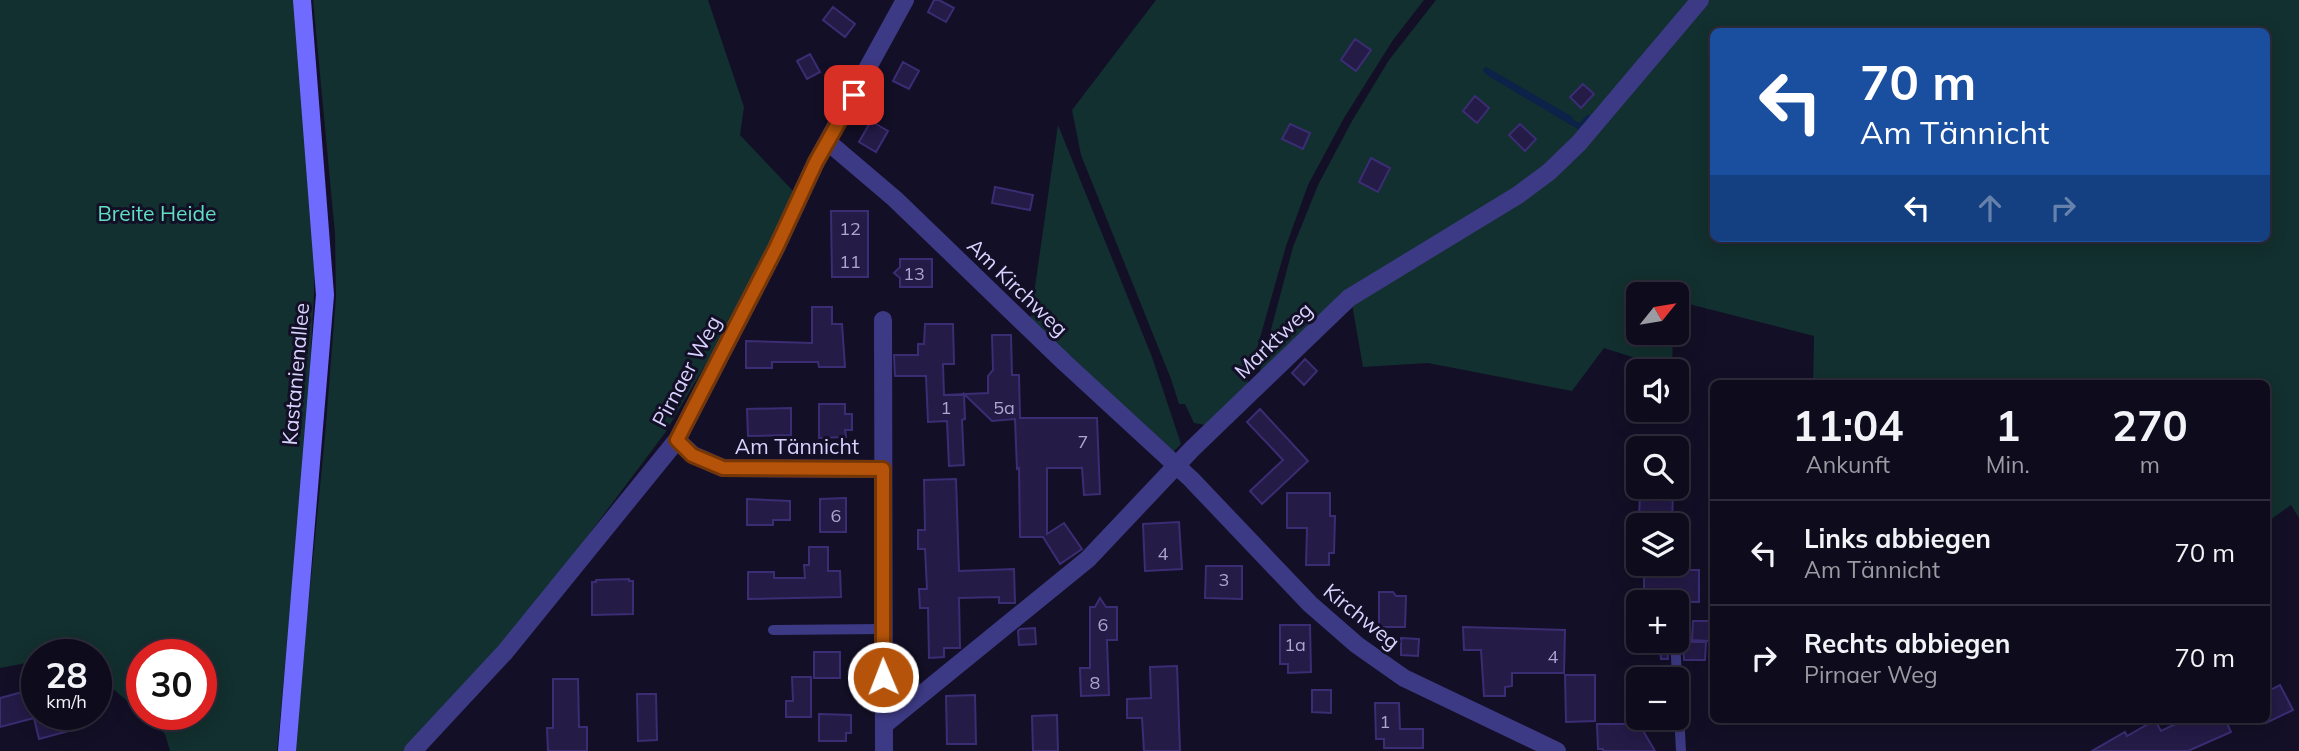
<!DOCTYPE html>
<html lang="de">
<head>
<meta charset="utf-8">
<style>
	:root { --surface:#0e0b1c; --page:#1c1929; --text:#f1f3f6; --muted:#9b9ba3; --line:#2e2b3b }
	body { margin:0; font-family:Mulish,sans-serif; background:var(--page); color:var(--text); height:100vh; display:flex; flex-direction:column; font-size:26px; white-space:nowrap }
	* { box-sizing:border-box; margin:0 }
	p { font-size:23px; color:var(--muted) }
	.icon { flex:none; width:38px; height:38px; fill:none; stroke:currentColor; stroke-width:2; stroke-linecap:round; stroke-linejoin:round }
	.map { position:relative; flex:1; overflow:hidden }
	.sheet { position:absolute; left:1710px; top:380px; width:560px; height:343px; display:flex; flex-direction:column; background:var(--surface); border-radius:10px; box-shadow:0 4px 18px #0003,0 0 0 2px var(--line) }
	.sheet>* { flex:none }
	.banner { position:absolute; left:1710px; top:28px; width:560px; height:214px; border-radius:10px; box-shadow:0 4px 18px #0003,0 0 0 2px var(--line); background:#1a4fa0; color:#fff; overflow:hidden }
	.needle { width:46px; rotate:60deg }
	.fabs { position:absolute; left:1626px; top:282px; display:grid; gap:14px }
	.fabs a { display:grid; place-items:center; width:63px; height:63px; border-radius:10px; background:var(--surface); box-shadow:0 4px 18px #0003,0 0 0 2px var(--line); font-size:35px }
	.speed { position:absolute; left:21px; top:639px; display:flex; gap:14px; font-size:35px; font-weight:700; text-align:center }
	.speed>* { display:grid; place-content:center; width:91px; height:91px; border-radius:50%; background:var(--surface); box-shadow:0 4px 18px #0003,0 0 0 2px var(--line); line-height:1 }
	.speed small { font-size:18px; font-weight:400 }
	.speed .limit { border:10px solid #d22; background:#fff; color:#111 }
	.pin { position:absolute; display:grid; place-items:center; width:60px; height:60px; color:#fff; margin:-30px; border-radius:14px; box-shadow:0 4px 10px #0006 }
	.me { position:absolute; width:77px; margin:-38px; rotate:359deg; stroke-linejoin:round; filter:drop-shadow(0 0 5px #0008) }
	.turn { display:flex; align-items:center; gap:24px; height:147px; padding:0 35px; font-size:32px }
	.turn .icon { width:91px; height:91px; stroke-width:2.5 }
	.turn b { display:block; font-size:49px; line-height:60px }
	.lanes { display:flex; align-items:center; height:66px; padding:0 35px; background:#0003; justify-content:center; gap:35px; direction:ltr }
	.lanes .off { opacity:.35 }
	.eta { display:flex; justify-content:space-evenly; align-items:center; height:119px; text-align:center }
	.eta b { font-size:42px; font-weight:700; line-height:49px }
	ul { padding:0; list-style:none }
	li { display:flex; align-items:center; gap:21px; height:105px; padding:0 35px; border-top:2px solid var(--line) }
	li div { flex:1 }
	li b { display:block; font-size:26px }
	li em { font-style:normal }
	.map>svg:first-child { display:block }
	.green { fill:#12302f; fill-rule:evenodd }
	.water { fill:#0c2248 }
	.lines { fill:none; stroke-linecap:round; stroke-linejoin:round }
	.stream { stroke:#0c2248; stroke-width:6 }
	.building { fill:#241b47; stroke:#3b2d73; stroke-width:2 }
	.service { stroke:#3d3a85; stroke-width:10 }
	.minor { stroke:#3d3a85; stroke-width:18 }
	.secondary { stroke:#6f6bff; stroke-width:18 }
	.route-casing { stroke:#753606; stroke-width:18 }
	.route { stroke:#b45309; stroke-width:12 }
	.labels { text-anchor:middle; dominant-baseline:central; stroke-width:6; stroke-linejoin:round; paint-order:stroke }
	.number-label { font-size:18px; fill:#aca6d1 }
	.park-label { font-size:21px; fill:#5fe0c0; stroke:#130f26 }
	.street-label { font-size:21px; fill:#d9d4ff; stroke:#130f26 }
</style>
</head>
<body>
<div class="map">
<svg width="2299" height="751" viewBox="0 0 2299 751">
	<rect width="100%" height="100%" fill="#130f26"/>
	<path class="green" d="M0 0H294L315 233 314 294 307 429 277 751H170L165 734 142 714H201V654H142V714L96 674V654H37V661L0 668Z
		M313 0H708L744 107 740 135 795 193 744 300 665 433 502 650 409 751H294L325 436 336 297 335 234Z
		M1156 0H1424L1393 40 1344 118 1308 185 1286 246 1245 391 1205 425 1194 423 1185 404H1179L1171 379 1081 155 1072 110Z
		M1436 0H1693L1547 168 1347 293 1257 382 1293 247 1318 185 1352 121 1389 60Z
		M1707 0H2299V518L2291 505 2266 523V383H1813L1814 336 1677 301 1676 294H1638V332L1673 333 1672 370 1604 348 1572 391 1428 363 1363 367 1352 304 1518 202ZM1713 32H2266V238H1713Z
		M1058 125 1152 357 1181 444 1171 454 1030 322Z"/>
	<path class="water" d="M1486 67 1573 117 1569 124 1485 74 1483 69Z"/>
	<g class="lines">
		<path class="stream" d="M1570 121 1580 127 1588 118"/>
	</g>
	<path class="building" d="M934 0H939L954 8 946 22 928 12Z
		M833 7 855 24 845 37 823 20Z
		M1355 39 1371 50 1356 71 1341 60Z
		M810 54 820 72 807 79 797 61Z
		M903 62 919 71 909 89 893 81Z
		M1583 84 1594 94 1581 108 1570 97Z
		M1475 96 1489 108 1477 123 1463 111Z
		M871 121 888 131 876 152 859 142Z
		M1290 124 1310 133 1303 149 1282 139Z
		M1520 124 1536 139 1525 151 1509 135Z
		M1371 158 1390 168 1378 192 1359 182Z
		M995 187 1033 195 1030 210 992 203Z
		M831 211H868V277H832Z
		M900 259H932V287H900V278L894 273 900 267Z
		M812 307H832V324H842L845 367H819L818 362H772V368H746V341L812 343Z
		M925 324H953L954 364H943L944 395 988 393V376L993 370 992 335H1011L1012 375H1019L1020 418H1097L1100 494 1084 495 1082 468H1047V534L1064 523 1082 549 1060 564 1043 537H1020L1019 468 1017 469 1015 419 992 421 964 394 965 419 962 420 964 465 949 466 947 421 928 422 926 376H895L894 355H918V344H924Z
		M1305 359 1317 371 1304 385 1292 373Z
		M819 404H845V414H852V430H845L846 437 819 438Z
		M791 408V435L748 436 747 409Z
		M1260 409 1308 461 1262 504 1250 491 1283 460 1247 422Z
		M956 479 959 571 1014 569 1015 603H999V597L959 598 960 648H944V657L929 658 928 608H920L919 589H927L925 549H918V530H925L924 480Z
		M1640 492 1673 494 1672 522 1639 520Z
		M1287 493H1330V516H1335L1334 553H1329V565H1306L1307 528H1287Z
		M846 498V532H820V499Z
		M747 499 790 501V520H773V525H747Z
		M1179 522 1182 569 1145 571 1143 524Z
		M809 547H828V571H840L841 597 748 599V572H774V578H805L804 565H809Z
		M1644 564H1666V570H1699V602H1644Z
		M1206 566H1242V599L1205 598Z
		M629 579V581H633V614L592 615V582H596V580Z
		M1379 592H1393L1396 596H1406L1405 627H1379Z
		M1100 598 1106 607H1117V640H1107L1109 695 1081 696 1080 668H1090V607H1095Z
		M1693 621H1710L1709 641 1692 640Z
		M1280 625H1310L1311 672 1288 673V664H1280Z
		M1463 627 1565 630 1564 673H1512V686L1505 687V696H1484L1481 650H1464Z
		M1035 628 1036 644 1019 645 1018 631 1020 629Z
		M1401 638 1419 639 1418 656 1401 655Z
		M1659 641H1667L1668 659H1661Z
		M1683 642H1706L1705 660H1684Z
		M814 652H840V678H814Z
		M1177 666 1180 751H1144L1142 718H1127V699L1151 698 1150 667Z
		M1565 675H1595V721L1566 722Z
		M792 677H811V717H786V701H793Z
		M553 679H578L579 727H587V751H548L547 728H553Z
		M2280 685 2293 710 2266 723V692Z
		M37 688V714H72L76 729 39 739 34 718 0 727V698Z
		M1312 690H1331V713L1312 712Z
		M637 694H656L657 740 638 741Z
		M975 695 976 744H947L946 696Z
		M1375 703H1399L1400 729H1423V748H1384V739H1376Z
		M819 714 851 715V733H846V741H819Z
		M1057 715 1058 751H1033L1032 716Z
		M2186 719H2225L2231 732 2188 751H2092L2125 732 2127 736 2155 720 2161 731Z
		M1597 724H1639L1655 751H1603V749H1598Z"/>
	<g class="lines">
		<path class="service" d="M773 630 883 629
			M1675 640 1681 751"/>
		<path class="minor" d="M828 142 895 199 1064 362 1191 479 1310 604 1357 645 1404 678 1557 751
			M883 320 884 751
			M677 440 693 455 723 468 883 469
			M884 725 1088 559 1192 449 1349 298 1518 195 1549 172 1579 143 1700 0
			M413 751 505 652 677 440 776 248 816 162 905 0"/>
		<path class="secondary" d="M287 751 325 295 302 0"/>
	</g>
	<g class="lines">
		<defs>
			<path id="route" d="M854 95 816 162 776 248 677 440 692 455 723 468 883 469V677"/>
		</defs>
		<use href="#route" class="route-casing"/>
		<use href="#route" class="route"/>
	</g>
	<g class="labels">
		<g class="number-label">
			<text x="850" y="228">12</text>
			<text x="850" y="261">11</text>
			<text x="914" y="273">13</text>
			<text x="946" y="407">1</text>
			<text x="1004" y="407">5a</text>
			<text x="1083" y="441">7</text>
			<text x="836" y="515">6</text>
			<text x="1163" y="553">4</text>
			<text x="1224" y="579">3</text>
			<text x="1103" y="624">6</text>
			<text x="1295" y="644">1a</text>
			<text x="1553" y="656">4</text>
			<text x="1095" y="682">8</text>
			<text x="1385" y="721">1</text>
		</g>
		<g class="park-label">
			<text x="157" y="213">Breite Heide</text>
		</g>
		<g class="street-label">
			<text transform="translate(1018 287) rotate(44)">Am Kirchweg</text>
			<text transform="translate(1273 340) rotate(-44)">Marktweg</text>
			<text transform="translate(686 371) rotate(-62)">Pirnaer Weg</text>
			<text transform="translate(295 374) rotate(-85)">Kastanienallee</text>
			<text x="797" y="446">Am Tännicht</text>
			<text transform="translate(1362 616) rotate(39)">Kirchweg</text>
		</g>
	</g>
</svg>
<div class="fabs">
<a><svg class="needle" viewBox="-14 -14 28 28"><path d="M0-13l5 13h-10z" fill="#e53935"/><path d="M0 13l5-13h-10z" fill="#9b9ba3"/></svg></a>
<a><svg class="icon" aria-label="sound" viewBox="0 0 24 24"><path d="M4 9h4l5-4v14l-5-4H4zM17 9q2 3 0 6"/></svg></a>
<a><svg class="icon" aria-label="search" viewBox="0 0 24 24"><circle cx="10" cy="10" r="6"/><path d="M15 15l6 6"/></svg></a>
<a><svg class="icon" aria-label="layers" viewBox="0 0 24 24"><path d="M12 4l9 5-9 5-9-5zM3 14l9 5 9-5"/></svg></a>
<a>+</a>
<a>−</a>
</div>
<div class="speed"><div>28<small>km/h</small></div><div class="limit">30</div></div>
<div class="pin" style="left:854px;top:95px;background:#d93025"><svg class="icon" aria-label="arrive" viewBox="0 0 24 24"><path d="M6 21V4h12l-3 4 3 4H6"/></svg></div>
<svg class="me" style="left:883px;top:677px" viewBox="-20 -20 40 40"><circle r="17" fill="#b45309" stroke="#fff" stroke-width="3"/><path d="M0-11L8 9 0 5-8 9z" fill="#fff"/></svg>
<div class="banner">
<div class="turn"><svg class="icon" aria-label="left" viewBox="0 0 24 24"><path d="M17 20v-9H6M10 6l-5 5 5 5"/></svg><div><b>70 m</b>Am Tännicht</div></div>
<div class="lanes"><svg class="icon" aria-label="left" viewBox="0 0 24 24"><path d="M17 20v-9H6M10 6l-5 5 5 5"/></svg><svg class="icon off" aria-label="ahead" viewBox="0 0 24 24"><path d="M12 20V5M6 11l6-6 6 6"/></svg><svg class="icon off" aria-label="right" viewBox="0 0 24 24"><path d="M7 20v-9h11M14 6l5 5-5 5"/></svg></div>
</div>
<section class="sheet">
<div class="eta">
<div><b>11:04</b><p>Ankunft</p></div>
<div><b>1</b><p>Min.</p></div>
<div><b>270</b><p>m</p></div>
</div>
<ul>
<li><svg class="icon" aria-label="left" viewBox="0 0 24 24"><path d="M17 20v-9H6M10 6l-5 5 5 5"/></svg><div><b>Links abbiegen</b><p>Am Tännicht</p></div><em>70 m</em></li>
<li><svg class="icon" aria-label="right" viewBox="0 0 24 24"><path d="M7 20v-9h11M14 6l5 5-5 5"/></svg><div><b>Rechts abbiegen</b><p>Pirnaer Weg</p></div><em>70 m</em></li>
</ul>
</section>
</div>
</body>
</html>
